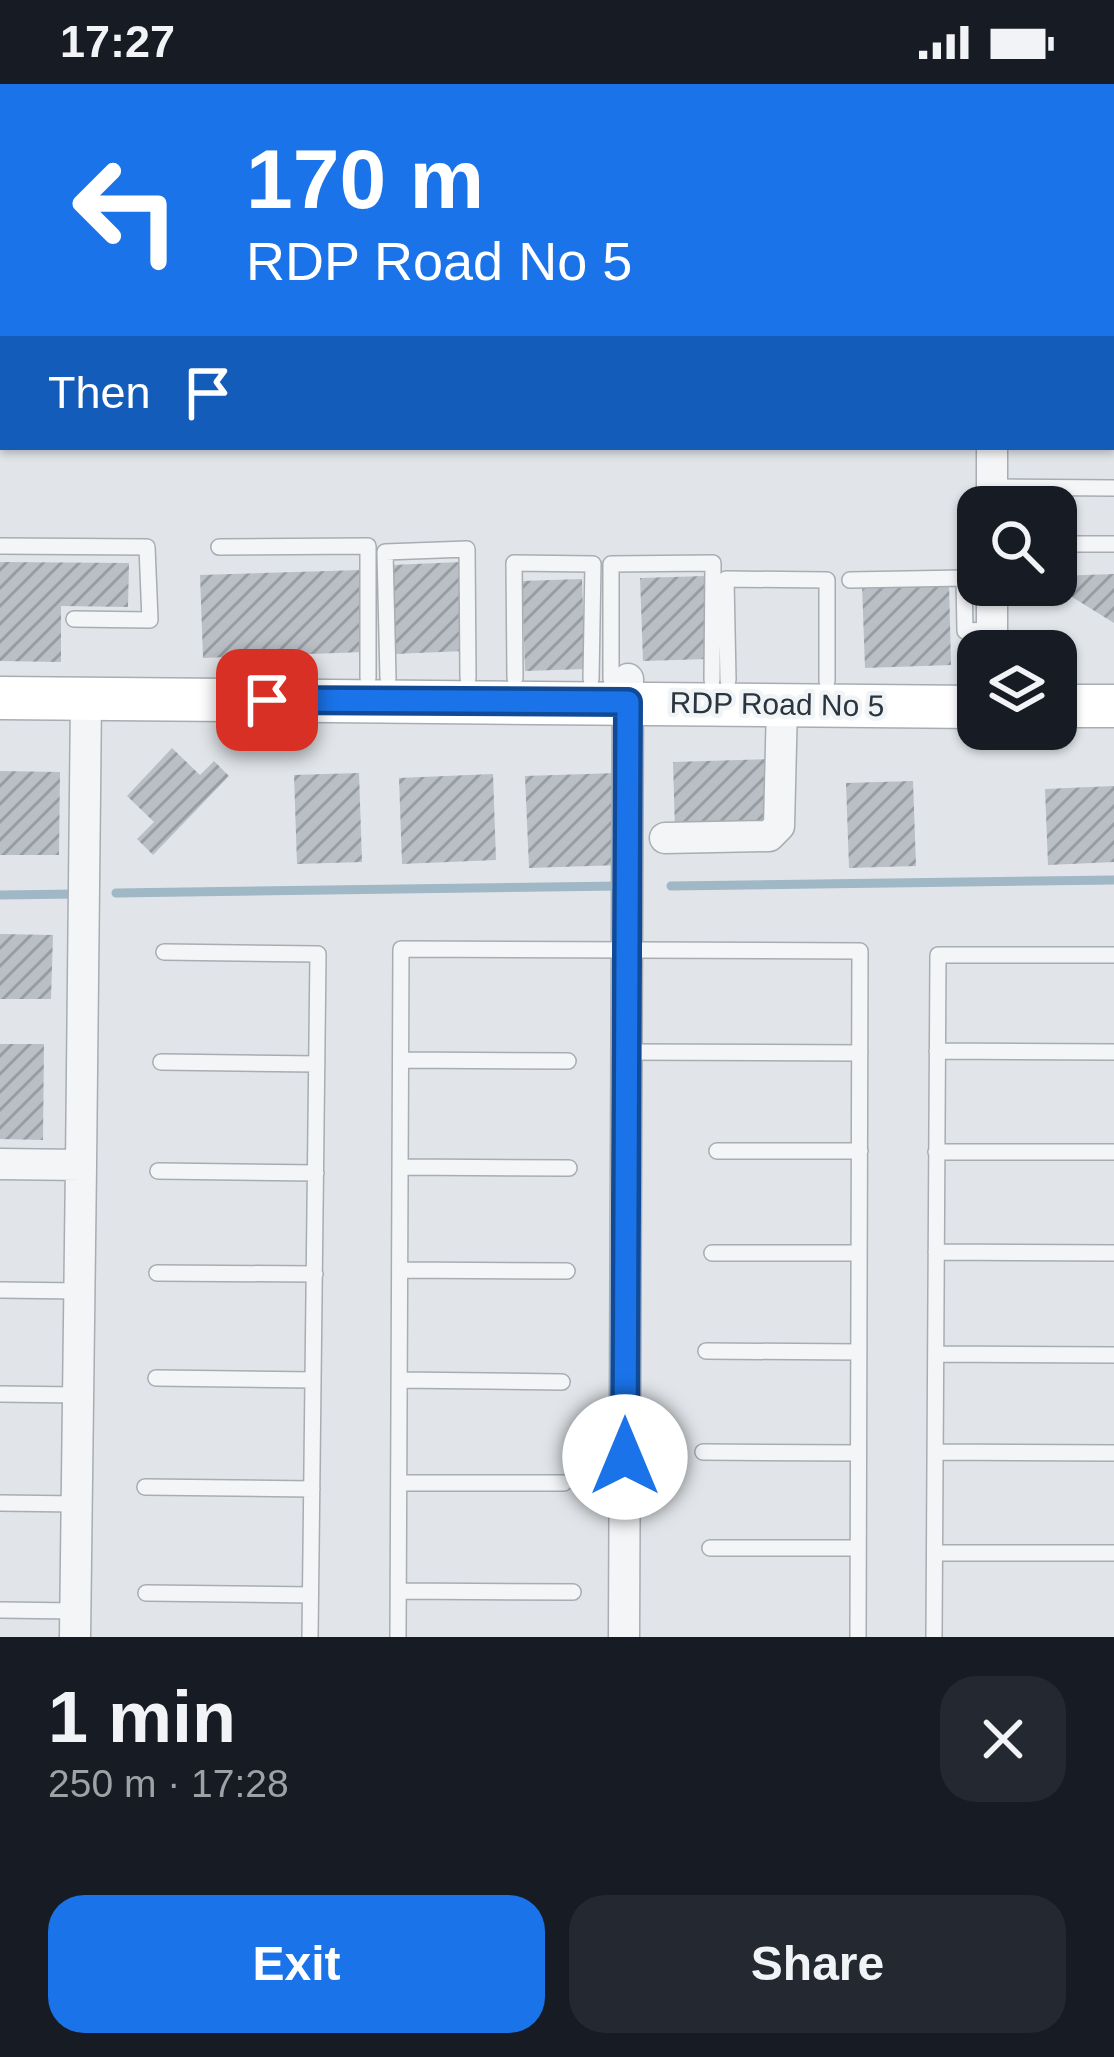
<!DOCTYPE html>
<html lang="en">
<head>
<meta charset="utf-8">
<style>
	:root { --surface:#171b24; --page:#242831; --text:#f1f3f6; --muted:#9ea1a6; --accent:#1a73e8 }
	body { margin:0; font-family:Helvetica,sans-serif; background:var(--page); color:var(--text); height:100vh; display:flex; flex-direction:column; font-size:45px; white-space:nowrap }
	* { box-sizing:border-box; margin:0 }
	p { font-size:39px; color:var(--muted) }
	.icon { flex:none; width:66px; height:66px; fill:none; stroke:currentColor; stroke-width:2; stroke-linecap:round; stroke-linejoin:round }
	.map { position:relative; height:1553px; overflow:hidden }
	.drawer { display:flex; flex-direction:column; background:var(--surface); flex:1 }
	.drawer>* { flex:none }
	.guide { position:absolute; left:0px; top:0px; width:1116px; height:366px; box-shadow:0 3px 9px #0004; background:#1a73e8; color:#fff; overflow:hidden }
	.controls { position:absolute; left:957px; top:402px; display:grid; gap:24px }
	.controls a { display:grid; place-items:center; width:120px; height:120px; border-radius:24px; background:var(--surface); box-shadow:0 3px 9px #0004; font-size:60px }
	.pin { position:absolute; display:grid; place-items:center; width:102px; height:102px; color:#fff; margin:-51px; border-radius:24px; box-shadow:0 6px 18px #0006 }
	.me { position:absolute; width:132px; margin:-66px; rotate:0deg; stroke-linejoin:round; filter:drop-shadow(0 0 9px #0008) }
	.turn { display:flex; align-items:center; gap:42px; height:252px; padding:0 48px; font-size:54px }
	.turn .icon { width:156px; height:156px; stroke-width:2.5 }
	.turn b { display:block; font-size:84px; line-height:102px }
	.then { display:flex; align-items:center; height:114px; padding:0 48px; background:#0003; gap:24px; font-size:45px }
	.round { display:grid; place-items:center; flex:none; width:126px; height:126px; border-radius:36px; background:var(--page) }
	.summary { display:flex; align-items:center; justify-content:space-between; height:204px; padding:0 48px }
	h1 { font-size:72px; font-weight:600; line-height:90px }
	.action { display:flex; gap:24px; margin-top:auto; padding:24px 48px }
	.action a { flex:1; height:138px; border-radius:36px; background:var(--accent); color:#fff; font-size:48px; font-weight:600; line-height:138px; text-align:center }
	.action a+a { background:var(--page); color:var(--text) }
	.status { display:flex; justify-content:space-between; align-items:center; height:84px; padding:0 60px; background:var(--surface); direction:ltr }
	.status svg { height:33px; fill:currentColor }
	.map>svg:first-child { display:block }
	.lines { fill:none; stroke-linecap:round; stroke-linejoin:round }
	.stream { stroke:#a0b7c5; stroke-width:9 }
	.building { fill:url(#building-hatch) }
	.service-casing { stroke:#a7adb3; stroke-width:18 }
	.minor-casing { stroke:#a7adb3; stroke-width:33 }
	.secondary-casing { stroke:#a7adb3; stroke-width:45 }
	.service { stroke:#f4f5f7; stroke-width:15 }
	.minor { stroke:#f4f5f7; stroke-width:30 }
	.secondary { stroke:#fff; stroke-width:42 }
	.route-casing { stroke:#114b97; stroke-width:30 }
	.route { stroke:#1a73e8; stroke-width:21 }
	.labels { text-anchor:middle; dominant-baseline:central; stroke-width:9; stroke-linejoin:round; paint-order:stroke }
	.street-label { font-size:30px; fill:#2b353f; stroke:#f1f4f6 }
</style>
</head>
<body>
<div class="status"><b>17:27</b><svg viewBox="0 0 49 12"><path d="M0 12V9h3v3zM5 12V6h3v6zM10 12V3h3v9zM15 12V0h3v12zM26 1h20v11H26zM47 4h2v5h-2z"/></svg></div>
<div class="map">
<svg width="1114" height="1553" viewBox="0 0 1114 1553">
	<defs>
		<pattern id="building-hatch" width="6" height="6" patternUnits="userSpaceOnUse" patternTransform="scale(3)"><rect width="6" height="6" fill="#b9bfc5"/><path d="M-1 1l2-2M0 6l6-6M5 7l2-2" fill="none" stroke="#979ca1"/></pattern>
	</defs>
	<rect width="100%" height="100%" fill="#e1e5e9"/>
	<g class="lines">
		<path class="stream" d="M671 802 1114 796
			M116 809 621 802
			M0 811 75 810"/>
	</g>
	<path class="building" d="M0 478 129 479 128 523 61 522V578L0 577Z
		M461 478 464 567 395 570 392 481Z
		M361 486 364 568 203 574 200 491Z
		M1114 490V539L1056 503V492Z
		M705 492 708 575 643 577 640 494Z
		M582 495 585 585 525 587 522 497Z
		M949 498 951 581 865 584 862 501Z
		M172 664 200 691 214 677 229 692 153 771 137 755 154 738 127 712Z
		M771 675 773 743 675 747 673 678Z
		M0 687 60 688 59 771H0Z
		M359 689 362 778 297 780 294 691Z
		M617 689 621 781 529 784 525 692Z
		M493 690 496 776 402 780 399 694Z
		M913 697 916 782 849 784 846 699Z
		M1114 702V778L1048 781 1045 705Z
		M0 850 53 851 51 915H0Z
		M0 960H44L43 1056 0 1055Z"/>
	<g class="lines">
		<defs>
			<path id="service" d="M610 2 619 3
				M46 3V0
				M136 3V0
				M655 3H712
				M790 3V0
				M876 3V0
				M1113 43H1114
				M1113 151H1114
				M1113 224H1114
				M1113 313H1114
				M992 403 1114 404
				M1056 460H1114
				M0 462 147 463 150 536 74 535
				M219 463 368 462V594
				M850 496 964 494 965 547 992 546
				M388 594 385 468 467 465 468 594
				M515 594 514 479 593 480 591 595
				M611 595V480L713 479 712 596
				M728 596 726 495 827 496V597
				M164 868 318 870 310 1553
				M937 967 1114 968
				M626 968 860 969
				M401 976 568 977
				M161 978 317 980
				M717 1067H860
				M936 1068H1114
				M400 1083 569 1084
				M158 1087 316 1089
				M936 1168 1114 1169
				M712 1169H859
				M400 1186 567 1187
				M157 1189 315 1190
				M0 1206 79 1207
				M706 1267 859 1268
				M936 1270 1114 1271
				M156 1294 313 1296
				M399 1296 562 1298
				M0 1310 78 1311
				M703 1368 858 1369
				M935 1368 1114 1369
				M399 1399H564
				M145 1403 312 1405
				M0 1419 77 1420
				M710 1464H858
				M935 1469H1114
				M398 1507 573 1508
				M146 1509 310 1511
				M0 1526 76 1527
				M398 1553 401 865 860 867 858 1553
				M934 1553 938 871H1114"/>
			<path id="minor" d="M434 0V3
				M521 0V3
				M236 3V0
				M320 3V0
				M378 3V2
				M993 3V0
				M0 199H3
				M992 423V363
				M992 501V567
				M665 754 769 752 779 742 782 620
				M0 1080 81 1081 75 1553
				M81 1081 86 615
				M624 1553 628 595"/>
			<path id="secondary" d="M0 614 978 623
				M1056 622H1114"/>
		</defs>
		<use href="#service" class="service-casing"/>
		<use href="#minor" class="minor-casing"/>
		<use href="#secondary" class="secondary-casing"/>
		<use href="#service" class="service"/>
		<use href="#minor" class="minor"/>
		<use href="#secondary" class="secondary"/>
	</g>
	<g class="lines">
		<defs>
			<path id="route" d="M267 616 628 618 625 1373"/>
		</defs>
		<use href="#route" class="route-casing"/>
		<use href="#route" class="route"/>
	</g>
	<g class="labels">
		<g class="street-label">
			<text transform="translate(777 620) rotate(1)">RDP Road No 5</text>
		</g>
	</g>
</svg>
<div class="controls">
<a><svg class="icon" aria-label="search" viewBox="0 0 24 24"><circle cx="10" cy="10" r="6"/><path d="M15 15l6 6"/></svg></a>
<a><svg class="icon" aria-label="layers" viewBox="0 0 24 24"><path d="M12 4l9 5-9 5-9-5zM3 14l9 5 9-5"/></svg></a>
</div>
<div class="pin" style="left:267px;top:616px;background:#d93025"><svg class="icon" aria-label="arrive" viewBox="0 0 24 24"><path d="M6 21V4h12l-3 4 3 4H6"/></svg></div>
<svg class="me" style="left:625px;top:1373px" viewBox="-20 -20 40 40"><circle r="19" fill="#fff"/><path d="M0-13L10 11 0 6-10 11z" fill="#1a73e8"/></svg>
<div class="guide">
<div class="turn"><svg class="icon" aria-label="left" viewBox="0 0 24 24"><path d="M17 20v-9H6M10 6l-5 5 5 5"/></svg><div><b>170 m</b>RDP Road No 5</div></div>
<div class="then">Then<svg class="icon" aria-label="arrive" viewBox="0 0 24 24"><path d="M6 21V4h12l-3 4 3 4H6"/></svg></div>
</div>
</div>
<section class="drawer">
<div class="summary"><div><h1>1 min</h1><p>250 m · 17:28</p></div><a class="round"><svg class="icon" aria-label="close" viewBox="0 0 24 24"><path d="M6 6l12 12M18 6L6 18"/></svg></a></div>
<div class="action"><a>Exit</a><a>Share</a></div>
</section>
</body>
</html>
